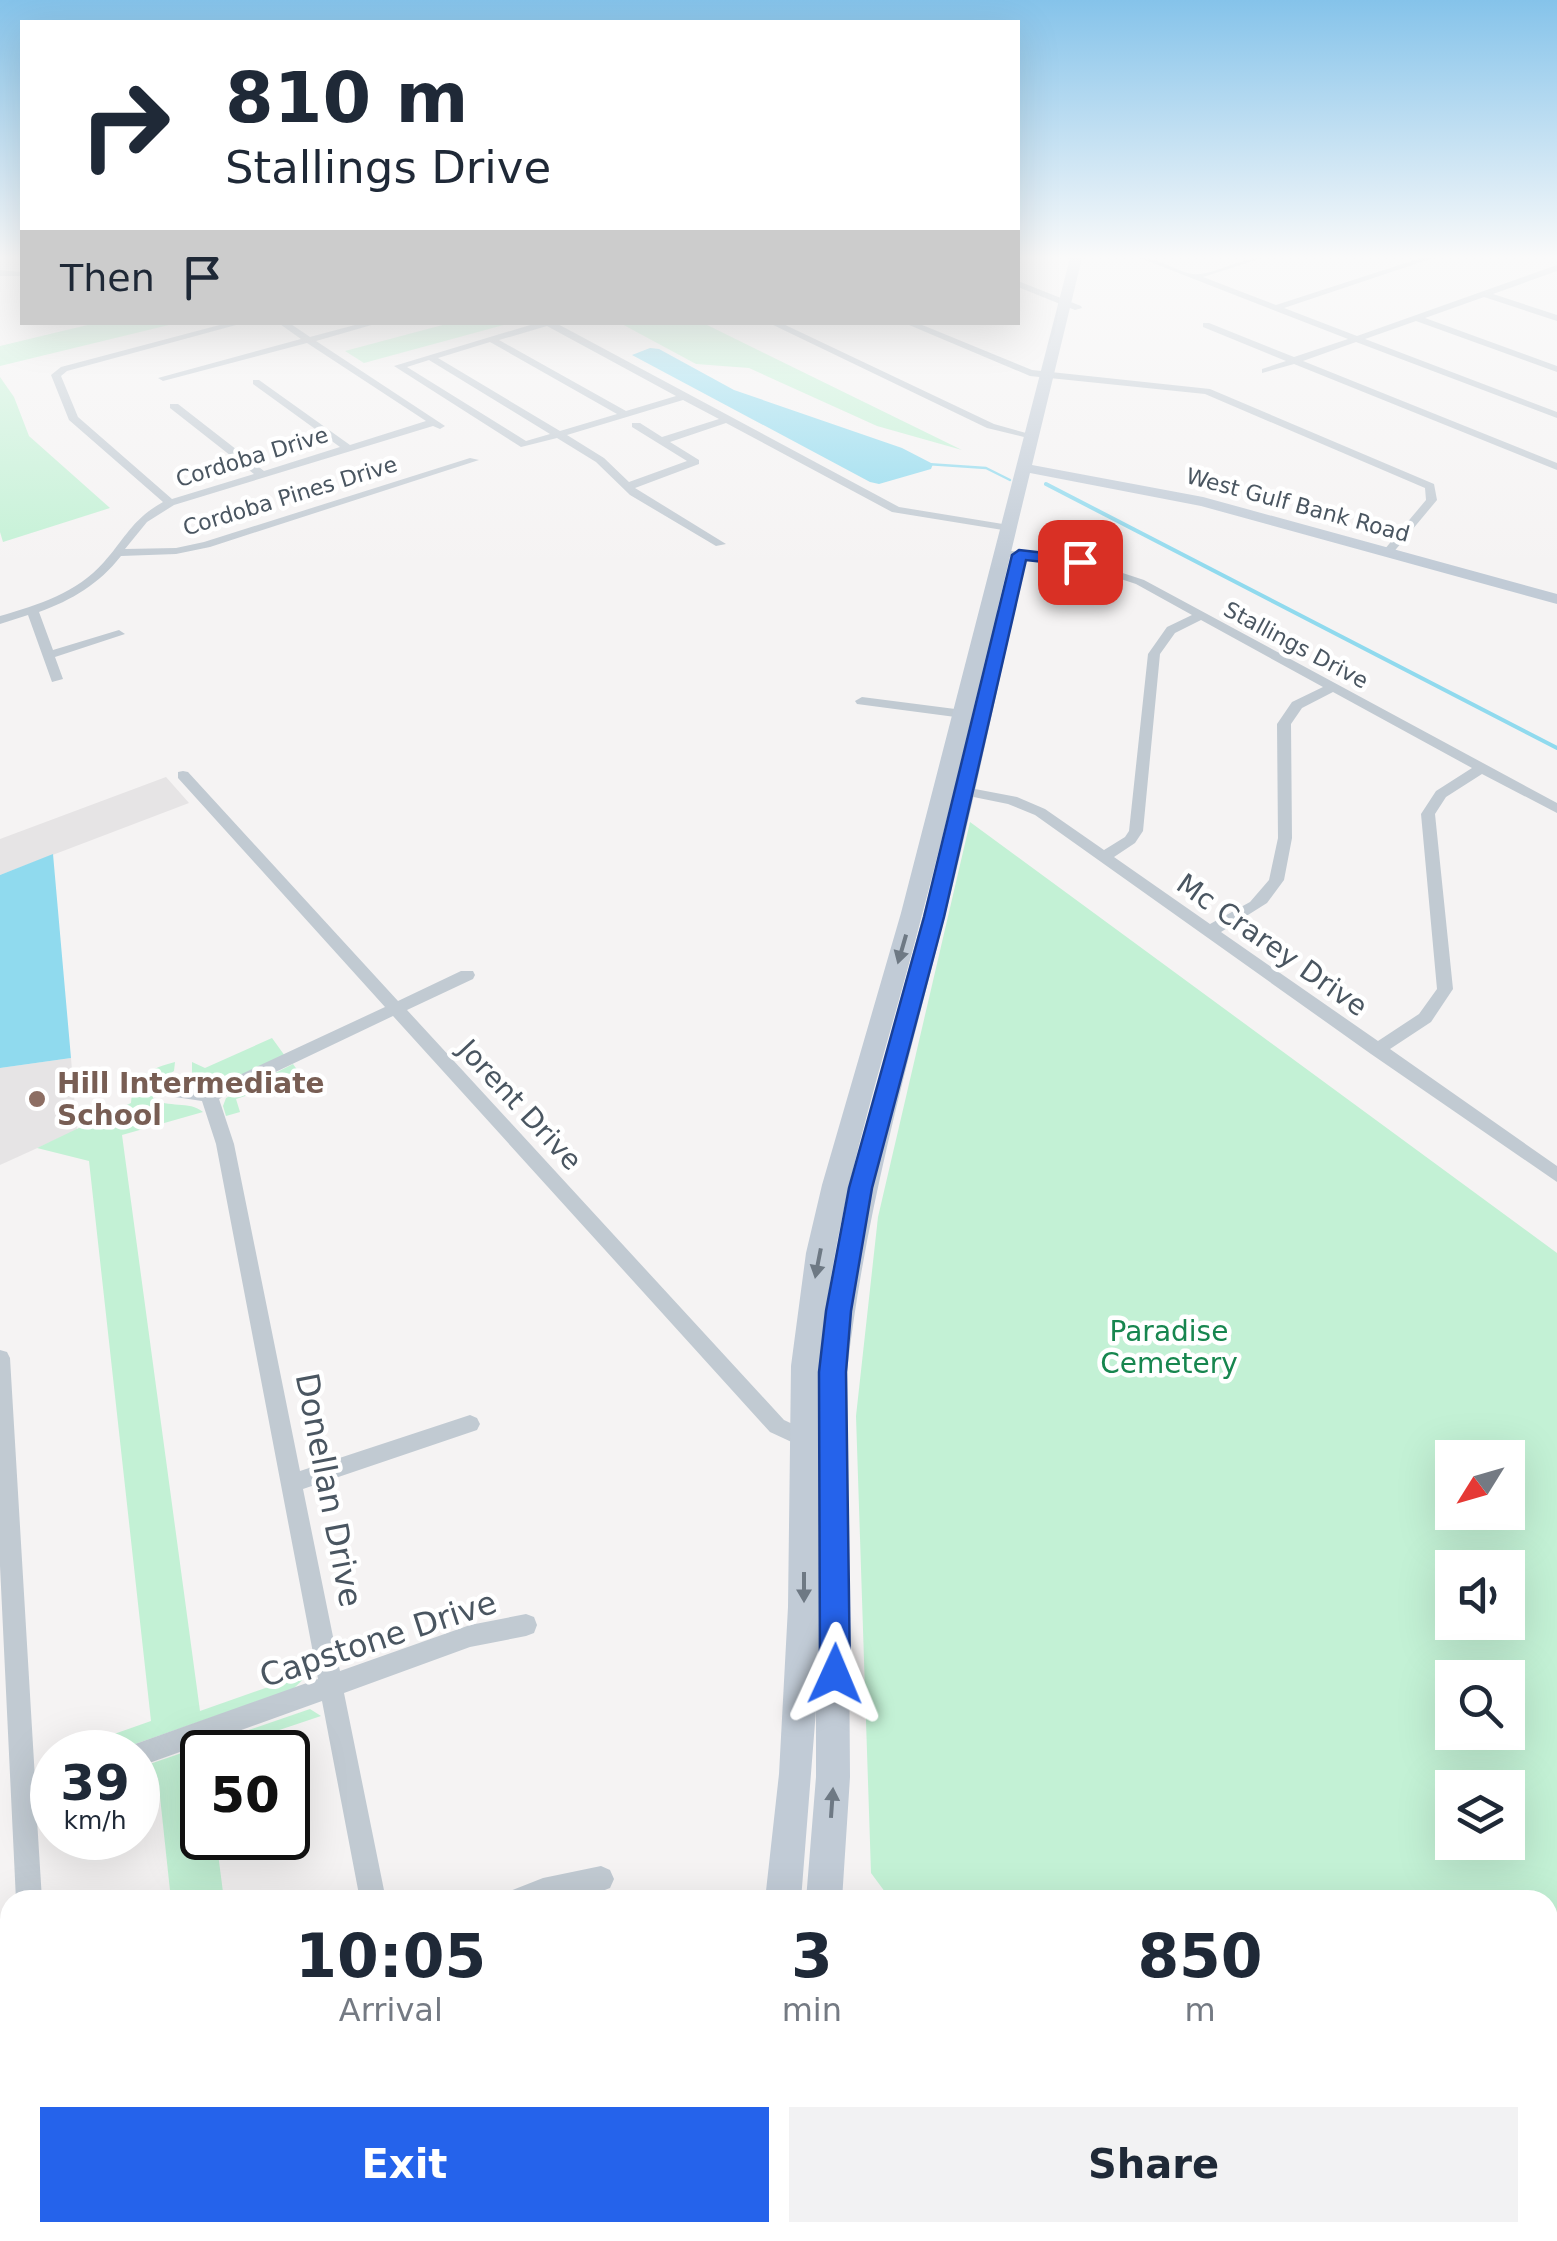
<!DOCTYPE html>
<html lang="en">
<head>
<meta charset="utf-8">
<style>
	:root { --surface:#fff; --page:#f2f2f3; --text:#1f2937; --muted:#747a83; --accent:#2563eb }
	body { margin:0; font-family:"DejaVu Sans",sans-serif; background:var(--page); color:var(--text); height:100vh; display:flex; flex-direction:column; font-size:38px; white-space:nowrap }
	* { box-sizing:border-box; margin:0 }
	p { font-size:32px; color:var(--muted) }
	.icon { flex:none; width:55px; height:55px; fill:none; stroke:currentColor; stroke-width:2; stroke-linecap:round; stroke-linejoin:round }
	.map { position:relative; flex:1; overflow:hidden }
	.details { position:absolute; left:0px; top:1890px; width:1558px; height:352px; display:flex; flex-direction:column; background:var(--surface); border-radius:30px 30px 0 0; box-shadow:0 10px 40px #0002 }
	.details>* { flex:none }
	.top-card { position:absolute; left:20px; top:20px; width:1000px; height:305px; border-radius:0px; box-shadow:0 10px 40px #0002; background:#fff; color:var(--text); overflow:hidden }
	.needle { width:65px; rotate:233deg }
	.controls { position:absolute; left:1435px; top:1440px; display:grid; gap:20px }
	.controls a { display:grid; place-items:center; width:90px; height:90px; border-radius:0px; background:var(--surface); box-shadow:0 10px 40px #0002; font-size:50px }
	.speed { position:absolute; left:30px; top:1730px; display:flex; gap:20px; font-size:50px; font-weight:700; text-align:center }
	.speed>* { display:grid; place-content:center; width:130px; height:130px; border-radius:50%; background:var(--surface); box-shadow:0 10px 40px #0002; line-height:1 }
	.speed small { font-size:25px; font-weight:400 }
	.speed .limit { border:5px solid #111; border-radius:15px; background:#fff; color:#111 }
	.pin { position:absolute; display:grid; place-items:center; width:85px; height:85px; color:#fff; margin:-42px; border-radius:20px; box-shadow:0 5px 15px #0006 }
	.me { position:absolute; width:110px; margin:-55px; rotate:1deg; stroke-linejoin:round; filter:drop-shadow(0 0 8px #0008) }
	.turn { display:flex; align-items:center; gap:35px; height:210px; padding:0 40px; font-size:45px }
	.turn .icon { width:130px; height:130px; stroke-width:2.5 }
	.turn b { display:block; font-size:70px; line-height:85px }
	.then { display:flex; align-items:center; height:95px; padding:0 40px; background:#0003; gap:20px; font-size:38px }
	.eta { display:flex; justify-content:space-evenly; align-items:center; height:170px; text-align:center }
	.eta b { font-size:60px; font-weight:800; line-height:70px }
	.button { display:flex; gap:20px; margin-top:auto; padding:20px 40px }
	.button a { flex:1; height:115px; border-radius:0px; background:var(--accent); color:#fff; font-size:40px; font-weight:800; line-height:115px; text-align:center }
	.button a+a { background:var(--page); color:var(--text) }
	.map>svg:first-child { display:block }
	.education { fill:#e6e4e5 }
	.green { fill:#c3f1d5; fill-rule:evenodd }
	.water { fill:#90daee }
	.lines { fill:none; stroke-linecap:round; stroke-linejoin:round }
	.stream-far1 { stroke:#90daee; stroke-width:2.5 }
	.stream { stroke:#90daee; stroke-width:4 }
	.street { fill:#c1cad2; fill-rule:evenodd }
	.secondary { fill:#c1cbd6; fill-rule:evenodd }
	.oneway { fill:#6e7984 }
	.route { fill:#2563eb; stroke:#184099; stroke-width:2.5 }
	.education-dot { fill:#8d6e63; stroke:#fff; stroke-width:4 }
	.labels { text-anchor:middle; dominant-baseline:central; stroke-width:9; stroke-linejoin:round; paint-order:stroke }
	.far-street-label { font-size:22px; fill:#4a5661; stroke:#fff }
	.street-label { font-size:28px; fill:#4a5661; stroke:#fff }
	.education-label { font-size:28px; font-weight:bold; fill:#785e54; stroke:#fff; text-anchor:start }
	.park-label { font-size:28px; fill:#17864f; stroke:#fff }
	.near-street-label { font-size:32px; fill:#4a5661; stroke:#fff }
</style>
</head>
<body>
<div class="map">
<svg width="1557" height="2241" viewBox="0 0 1557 2241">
	<rect width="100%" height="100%" fill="#f5f3f3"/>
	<path class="education" d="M166 777 189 803 0 875V839Z
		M71 1058 77 1130 0 1165V1068Z"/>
	<path class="green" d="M100 322 177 323 0 366V346Z
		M450 323H511L364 363 345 351Z
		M620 323H703L962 450 877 426 749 368 696 364Z
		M0 377 14 397 29 436 110 508 3 542 0 532Z
		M970 822 1557 1253V2241H1146L1139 2233 1548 2232V1900H891L871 1873 856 1416 878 1217ZM1452 1458H1508V1512H1452ZM1452 1568H1508V1622H1452ZM1452 1678H1508V1732H1452ZM1452 1788H1508V1842H1452Z
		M272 1038 285 1056 225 1084 199 1085 192 1078V1062L205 1068Z
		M175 1062 174 1071 153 1086V1098C168 1109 189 1100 203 1112L122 1135 200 1711 311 1672 293 1689 112 1752H63L151 1721 89 1161 37 1148 131 1103C133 1077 151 1068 175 1062Z
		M293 1064 298 1071 282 1078 285 1083 236 1099 240 1112 226 1116 223 1106 226 1098Z
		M310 1709 321 1716 214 1752H202V1838H216L224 1900H171L158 1778 138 1784V1768Z
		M61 2233 268 2232 269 2241H57Z"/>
	<path class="water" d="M650 348 659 349 734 390 902 448 933 464 931 469 879 484 870 482 632 355Z
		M53 854 71 1058 0 1068V875Z"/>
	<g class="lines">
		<path class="stream-far1" d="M927 464 986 468 1010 480"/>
		<path class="stream" d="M1046 484 1557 748"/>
		<path class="street" d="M1140 258C1159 257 1174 271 1193 274 1212 276 1240 258 1262 258L1203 277 1276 305 1421 258H1433L1284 308 1357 336 1557 265V271L1493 294 1557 315V321L1484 297 1425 318 1557 366V372L1416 321 1365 339 1557 412V418L1356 342 1303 361 1557 463V470L1294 364 1262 373V369L1286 361 1203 327V323H1209L1294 357 1348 339Z
			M0 270 22 272V276H0Z
			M1018 281 1081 306 1082 308 1075 310 1018 287Z
			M231 322H247L67 371 61 376 78 417 172 499 254 474 170 408V404H178L264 471 340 447 253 384V380H259L350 445 426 421 307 343 163 381 158 378 301 339 277 322H288L310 337 366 322H382L316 341 445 426 440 429 433 426 174 505 147 522 125 549 176 548 204 542 470 458 479 460 210 547 176 554 121 556C99 584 72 600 39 612L53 650 119 630 125 634 55 657 63 679 52 682 28 615 0 624V616C38 605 77 593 104 562 124 540 132 519 163 502L69 420 51 375 61 367Z
			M540 322H554L899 507 1009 525 1015 528 1009 531 892 512 726 423 670 442 699 460V464L635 488 726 544 716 546 630 495 596 462 557 438 521 447 394 366ZM547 326 676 396 626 411 499 340ZM490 342 617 414 560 431 438 358ZM429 360 550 434 526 441 407 367ZM683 400 719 419 662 437 640 423H632V427L687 461 629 482 604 458 567 435Z
			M767 322H779L994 424 1037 436 1032 439 987 428Z
			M902 322H915L1032 370 1210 389 1434 484 1437 500 1392 554H1384V550L1426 500 1425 488 1205 394 1030 376Z
			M1003 550 1080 559 1144 580 1557 803V813L1482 774 1446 797 1435 814 1453 989 1431 1022 1390 1049 1557 1166V1182L1371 1054 1035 815 1008 804 949 792V786L954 785 1017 797 1045 809 1104 850 1125 837 1129 831 1148 654 1167 627 1192 615 1136 584 1078 565 999 555 997 553ZM1201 620 1323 687 1292 702 1277 724 1278 838 1269 880 1250 902 1210 924 1114 857 1135 843 1143 831 1160 654 1175 633ZM1333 692 1472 768 1436 791 1421 814 1437 989 1419 1014 1378 1041 1221 932 1267 903 1284 880 1292 838 1291 724 1302 708Z
			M862 697 963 710 970 714 963 718 857 704 855 701Z
			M183 771 188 772 398 1001 461 971H473L475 975 473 979 407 1010 784 1420 818 1436 821 1442 818 1448 811 1451 770 1432 393 1016 219 1099 234 1144 300 1471 470 1415 477 1418 480 1424 477 1430 303 1489 340 1671 470 1625 526 1614 534 1617 537 1625 534 1633 526 1636 470 1647 344 1693 386 1900H360L322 1701 138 1767V1752H127L129 1746 138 1743 318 1679 216 1144 202 1101 175 1097 166 1091 175 1085 207 1090 385 1007 178 778V772Z
			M0 1350 7 1352 10 1358 35 1779 52 1773V1797L36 1803 42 1900H16L0 1566Z
			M601 1866 610 1870 614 1879 610 1888C577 1902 541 1900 506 1900L510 1891 543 1878Z
			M10 2215V2232H24L19 2241H0V2219Z
			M445 2232H509L506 2241H448Z"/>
		<path class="secondary" d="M1070 258H1082L1032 465 1203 497 1557 594V604L1201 506 1030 473C994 621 961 769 922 915 888 1047 843 1177 826 1312L861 1145 932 882 997 611 1012 607 1015 611C991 715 970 820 943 924 905 1073 864 1219 847 1372L850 1777 842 1900H806L816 1777V1710L801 1900H765L779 1774 788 1607 791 1366 806 1253 822 1185 901 913Z
			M700 2232H742L740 2241H698Z
			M745 2232H787L785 2241H743Z"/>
	</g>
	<defs><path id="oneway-solid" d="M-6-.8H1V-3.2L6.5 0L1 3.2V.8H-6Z" transform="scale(2.5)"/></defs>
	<g class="oneway">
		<use href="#oneway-solid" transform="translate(902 949) rotate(106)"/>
		<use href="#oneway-solid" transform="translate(818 1263) rotate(101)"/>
		<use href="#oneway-solid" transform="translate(804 1587) rotate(90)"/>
		<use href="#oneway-solid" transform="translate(832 1803) rotate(-86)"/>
	</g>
	<linearGradient id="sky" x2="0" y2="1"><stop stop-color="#85c3ea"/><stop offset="0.45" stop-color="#fafafa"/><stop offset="1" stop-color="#fafafa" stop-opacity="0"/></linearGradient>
	<rect width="1557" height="571" fill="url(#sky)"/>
	<path class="route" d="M1019 550 1080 557 1087 562 1080 566 1026 560 944 917 872 1188 851 1311 846 1372 850 1674 845 1685 835 1689 824 1685 820 1674 819 1372 826 1311 849 1188 924 917 1012 555Z"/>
	<circle class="education-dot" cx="37" cy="1099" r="10"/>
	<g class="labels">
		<g class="far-street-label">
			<text transform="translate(252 457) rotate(-17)">Cordoba Drive</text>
			<text transform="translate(290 496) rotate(-17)">Cordoba Pines Drive</text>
			<text transform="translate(1298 505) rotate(15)">West Gulf Bank Road</text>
			<text transform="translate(1296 645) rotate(28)">Stallings Drive</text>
		</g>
		<g class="street-label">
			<text transform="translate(1272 945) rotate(35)">Mc Crarey Drive</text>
			<text transform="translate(520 1105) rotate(47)">Jorent Drive</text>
		</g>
		<g class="education-label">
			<text x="57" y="1083">Hill Intermediate<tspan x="57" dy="32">School</tspan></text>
		</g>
		<g class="park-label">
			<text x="1169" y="1331">Paradise<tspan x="1169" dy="32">Cemetery</tspan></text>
		</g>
		<g class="near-street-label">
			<text transform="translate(329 1490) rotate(79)">Donellan Drive</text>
			<text transform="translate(378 1639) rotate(-18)">Capstone Drive</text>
		</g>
	</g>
</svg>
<div class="controls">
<a><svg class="needle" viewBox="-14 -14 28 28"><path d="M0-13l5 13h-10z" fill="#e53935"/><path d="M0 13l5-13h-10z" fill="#747a83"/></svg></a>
<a><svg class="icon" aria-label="sound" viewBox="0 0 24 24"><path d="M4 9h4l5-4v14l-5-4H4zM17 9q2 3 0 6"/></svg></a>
<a><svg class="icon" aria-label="search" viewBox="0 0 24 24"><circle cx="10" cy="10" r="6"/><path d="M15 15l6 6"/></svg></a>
<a><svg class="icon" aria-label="layers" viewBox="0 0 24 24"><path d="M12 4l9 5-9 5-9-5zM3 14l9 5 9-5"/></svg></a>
</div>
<div class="speed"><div>39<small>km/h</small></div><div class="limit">50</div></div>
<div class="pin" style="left:1080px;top:562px;background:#d93025"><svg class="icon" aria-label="arrive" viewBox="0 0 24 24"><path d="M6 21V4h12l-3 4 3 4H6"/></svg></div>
<svg class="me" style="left:835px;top:1674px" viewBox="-20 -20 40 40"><path d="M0-17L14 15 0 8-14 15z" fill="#2563eb" stroke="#fff" stroke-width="4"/></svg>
<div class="top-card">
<div class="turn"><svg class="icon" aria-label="right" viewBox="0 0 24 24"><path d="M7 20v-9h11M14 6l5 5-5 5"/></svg><div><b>810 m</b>Stallings Drive</div></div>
<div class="then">Then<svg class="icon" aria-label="arrive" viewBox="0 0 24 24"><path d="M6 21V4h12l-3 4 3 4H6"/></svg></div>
</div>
<section class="details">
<div class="eta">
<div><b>10:05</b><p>Arrival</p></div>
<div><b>3</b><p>min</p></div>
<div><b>850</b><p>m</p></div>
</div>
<div class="button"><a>Exit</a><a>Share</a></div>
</section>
</div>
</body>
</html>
